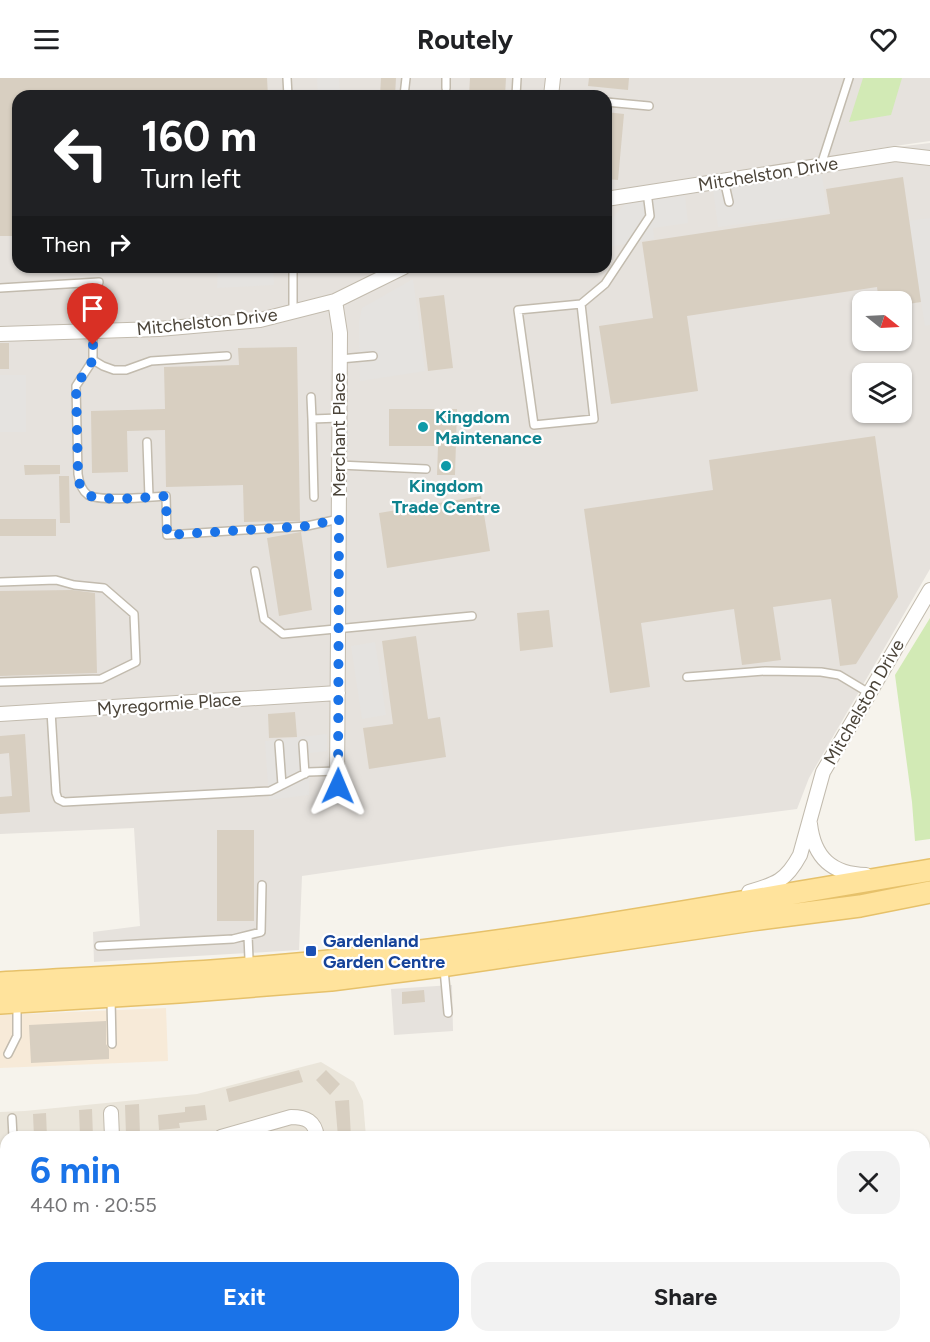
<!DOCTYPE html>
<html lang="en">
<head>
<meta charset="utf-8">
<style>
	:root { --surface:#fff; --page:#f2f2f2; --text:#202124; --muted:#757577; --accent:#1a73e8 }
	body { margin:0; font-family:Figtree,sans-serif; background:var(--page); color:var(--text); height:100vh; display:flex; flex-direction:column; font-size:22px; white-space:nowrap }
	* { box-sizing:border-box; margin:0 }
	p { font-size:20px; color:var(--muted) }
	.icon { flex:none; width:33px; height:33px; fill:none; stroke:currentColor; stroke-width:2; stroke-linecap:round; stroke-linejoin:round }
	.map { position:relative; flex:1; overflow:hidden }
	.details { position:absolute; left:0px; top:1053px; width:930px; height:212px; display:flex; flex-direction:column; background:var(--surface); border-radius:18px 18px 0 0; box-shadow:0 2px 4px #0004 }
	.details>* { flex:none }
	.hud { position:absolute; left:12px; top:12px; width:600px; height:183px; border-radius:18px; box-shadow:0 2px 4px #0004; background:#202124; color:#fff; overflow:hidden }
	.needle { width:39px; rotate:108deg }
	.tools { position:absolute; left:852px; top:213px; display:grid; gap:12px }
	.tools a { display:grid; place-items:center; width:60px; height:60px; border-radius:12px; background:var(--surface); box-shadow:0 2px 4px #0004; font-size:30px }
	.pin { position:absolute; display:grid; place-items:center; width:51px; height:51px; color:#fff; margin:-62px -26px; border-radius:50% 50% 50% 0; rotate:-45deg; box-shadow:0 0 6px #0007 }
	.pin .icon { rotate:45deg }
	.me { position:absolute; width:66px; margin:-33px; rotate:1deg; stroke-linejoin:round; filter:drop-shadow(0 0 4px #0008) }
	.turn { display:flex; align-items:center; gap:21px; height:126px; padding:0 30px; font-size:27px }
	.turn .icon { width:78px; height:78px; stroke-width:2.5 }
	.turn b { display:block; font-size:42px; line-height:51px }
	.then { display:flex; align-items:center; height:57px; padding:0 30px; background:#0003; gap:12px; font-size:22px }
	.round { display:grid; place-items:center; flex:none; width:63px; height:63px; border-radius:18px; background:var(--page) }
	.headline { display:flex; align-items:center; justify-content:space-between; height:102px; padding:0 30px }
	h1 { font-size:36px; font-weight:700; line-height:45px; color:var(--accent) }
	.primary-button { display:flex; gap:12px; margin-top:auto; padding:12px 30px }
	.primary-button a { flex:1; height:69px; border-radius:18px; background:var(--accent); color:#fff; font-size:24px; font-weight:700; line-height:69px; text-align:center }
	.primary-button a+a { background:var(--page); color:var(--text) }
	header { display:flex; justify-content:space-between; align-items:center; height:78px; padding:0 30px; background:var(--surface); font-size:27px; font-weight:700 }
	.map>svg:first-child { display:block }
	.residential { fill:#eae5da }
	.commercial { fill:#f7ead8 }
	.industrial { fill:#e6e2dd; fill-rule:evenodd }
	.green { fill:#d2eab5 }
	.parking { fill:#e5e3e0 }
	.building { fill:#d8cfc1 }
	.lines { fill:none; stroke-linecap:round; stroke-linejoin:round }
	.service-casing { stroke:#c2bbae; stroke-width:10 }
	.minor-casing { stroke:#c2bbae; stroke-width:16 }
	.primary-casing { stroke:#e6c16a; stroke-width:24 }
	.service { stroke:#fff; stroke-width:7 }
	.minor { stroke:#fff; stroke-width:14 }
	.primary { stroke:#ffe39c; stroke-width:21 }
	.route { stroke:#1a73e8; stroke-width:10; stroke-dasharray:0 18 }
	.culture-dot { fill:#0f9aa8; stroke:#fff; stroke-width:2 }
	.transit-dot { fill:#1a4fb4; stroke:#fff; stroke-width:2 }
	.labels { text-anchor:middle; dominant-baseline:central; stroke-width:4.5; stroke-linejoin:round; paint-order:stroke }
	.street-label { font-size:18px; fill:#4b4439; stroke:#fff }
	.culture-label { font-size:18px; font-weight:bold; fill:#0d838f; stroke:#fff; text-anchor:start }
	.transit-label { font-size:18px; font-weight:bold; fill:#164399; stroke:#fff; text-anchor:start }
</style>
</head>
<body>
<header><svg class="icon" aria-label="menu" viewBox="0 0 24 24"><path d="M4 6h16M4 12h16M4 18h16"/></svg>Routely<svg class="icon" aria-label="heart" viewBox="0 0 24 24"><path d="M12 20l-8-8c-3-5 5-10 8-4 3-6 11-1 8 4z"/></svg></header>
<div class="map">
<svg width="930" height="1264" viewBox="0 0 930 1264">
	<rect width="100%" height="100%" fill="#f6f3ec"/>
	<path class="residential" d="M321 984 354 1004 363 1023 366 1059H6V1228H0V1034L25 1033 197 1016Z"/>
	<path class="commercial" d="M166 930 168 983 0 990V937Z"/>
	<path class="industrial" d="M0 0H930V63L846 75 930 65V491L809 700 797 731 509 768 302 798 299 872 94 884 93 854 140 848 134 750 0 756ZM18 18H606V189H18ZM862 224H902V262H862ZM862 296H902V334H862Z
		M452 907 453 953 394 957 391 911Z"/>
	<path class="green" d="M863 0H902L891 37 849 44Z
		M930 540V761L915 763 912 724 895 597Z"/>
	<path class="parking" d="M317 0H339L340 18H318Z
		M822 97 827 135 718 149 713 111Z
		M685 118 688 145 653 150 654 161 609 169 606 147 625 126Z
		M930 140V247L925 248 908 143Z
		M218 189H273L274 207 217 210Z
		M413 201 425 293 360 303 359 244 362 230Z
		M0 297H26V354H0Z
		M375 564 386 637 362 641 351 568Z
		M327 656V673L310 675 309 717 269 722 265 663Z"/>
	<path class="building" d="M0 0H267L268 18H18V158H0Z
		M381 0H396L395 18H380Z
		M470 0H506L505 18H469Z
		M589 0H629L628 12 588 8Z
		M606 34 624 36 618 102 606 101Z
		M903 99 921 224 902 227V224H879L877 209 687 238 698 313 611 326 599 248 653 240 642 164 830 136 826 111Z
		M444 217 453 290 428 293 419 220Z
		M0 265H9V291H0Z
		M297 269 300 443 244 444 243 407 166 409 165 352 127 353 128 394 92 395 91 333 165 331 164 289 239 287 238 270Z
		M389 331H457L455 397H437L438 368H389Z
		M875 358 898 519 856 586 840 588 831 521 773 529 781 582 742 587 734 531 641 545 650 609 610 615 584 431 713 412 709 382Z
		M24 387H60V396L25 397Z
		M59 398H69L70 445H60Z
		M481 418 490 473 387 490 379 435Z
		M0 441H56V458H0Z
		M301 454 312 532 279 538 267 460Z
		M72 512 95 515 97 595 0 598V513Z
		M549 532 553 569 520 573 517 535Z
		M416 558 428 641 440 639 446 679 369 691 363 650 393 646 382 563Z
		M295 634 297 659 269 660 268 636Z
		M25 656 30 734 0 736V719L12 718 9 675 0 676V658Z
		M217 752H254V843H217Z
		M424 912 425 924 402 926V914Z
		M106 943V966L109 971V981L31 985 29 947Z
		M299 992 303 1004 229 1024 226 1011Z
		M326 992 340 1006 330 1017 316 1002Z
		M349 1022 351 1059H338L335 1023Z
		M139 1026 140 1057H126L125 1027Z
		M205 1027 207 1042 179 1045 180 1050 159 1052 158 1037 185 1034V1029Z
		M92 1031 93 1059H80L79 1032Z
		M46 1035 47 1059H34L33 1036Z"/>
	<g class="lines">
		<defs>
			<path id="service" d="M287 0 288 18
				M446 10V0
				M404 18 406 0
				M516 18 517 0
				M606 24 649 28
				M821 87 849 0
				M724 102 729 124
				M293 189V234
				M0 210 99 204
				M581 226 518 232 534 347 594 341 581 226 605 206 650 138 647 114
				M93 253V282L76 308 78 396C79 404 81 412 88 417 101 424 149 419 166 418L167 457 307 448 339 441
				M340 281 373 278
				M93 282 103 288 114 292H126L151 283 227 278
				M311 319 312 341 339 340
				M312 341 314 419
				M147 364 149 419
				M339 387 426 391
				M255 493 264 541 283 556 472 538
				M0 504 56 502 74 507 104 510 134 536 136 584 101 601 0 604
				M687 599 765 593 821 594 839 597 869 615
				M51 633 56 715 58 721 64 724 270 713 308 694 337 693
				M279 666 282 707
				M303 666 305 696
				M248 858 249 881 254 886
				M99 868 233 861 261 854 262 807
				M444 891 448 935
				M111 921 112 966
				M8 976 17 958V926
				M12 1040 13 1059"/>
			<path id="minor" d="M551 18 553 0
				M606 121 895 76 930 80
				M335 223 340 255 337 708
				M0 256 159 251 260 242 335 223 404 189
				M0 636 338 615
				M810 746C814 780 832 796 866 797
				M749 814C776 806 786 803 800 777L823 694 930 512
				M111 1035 112 1059
				M221 1059 291 1039C306 1039 315 1043 317 1059
				M0 1079H6
				M0 1222H6"/>
			<path id="primary" d="M0 905C122 898 245 893 367 879 555 859 743 823 930 792
				M0 925 179 914 331 902 441 888 752 842 860 828 930 814"/>
		</defs>
		<use href="#service" class="service-casing"/>
		<use href="#minor" class="minor-casing"/>
		<use href="#primary" class="primary-casing"/>
		<use href="#service" class="service"/>
		<use href="#minor" class="minor"/>
		<use href="#primary" class="primary"/>
	</g>
	<g class="lines">
		<path class="route" d="M93 267V282L76 308 78 396C79 405 80 412 88 417 101 424 149 419 166 418L167 457 308 448 339 441 338 708"/>
	</g>
	<g class="culture-dot">
		<circle cx="423" cy="349" r="6"/>
		<circle cx="446" cy="388" r="6"/>
	</g>
	<rect class="transit-dot" x="305" y="867" width="12" height="12" rx="3"/>
	<g class="labels">
		<g class="street-label">
			<text transform="translate(768 96) rotate(-9)">Mitchelston Drive</text>
			<text transform="translate(207 244) rotate(-6)">Mitchelston Drive</text>
			<text transform="translate(339 357) rotate(-90)">Merchant Place</text>
			<text transform="translate(864 624) rotate(-60)">Mitchelston Drive</text>
			<text transform="translate(169 626) rotate(-4)">Myregormie Place</text>
		</g>
		<g class="culture-label">
			<text x="435" y="339">Kingdom<tspan x="435" dy="21">Maintenance</tspan></text>
			<text x="446" y="408" text-anchor="middle">Kingdom<tspan x="446" dy="21">Trade Centre</tspan></text>
		</g>
		<g class="transit-label">
			<text x="323" y="863">Gardenland<tspan x="323" dy="21">Garden Centre</tspan></text>
		</g>
	</g>
</svg>
<div class="tools">
<a><svg class="needle" viewBox="-14 -14 28 28"><path d="M0-13l5 13h-10z" fill="#e53935"/><path d="M0 13l5-13h-10z" fill="#757577"/></svg></a>
<a><svg class="icon" aria-label="layers" viewBox="0 0 24 24"><path d="M12 4l9 5-9 5-9-5zM3 14l9 5 9-5"/></svg></a>
</div>
<div class="pin" style="left:93px;top:267px;background:#d93025"><svg class="icon" aria-label="arrive" viewBox="0 0 24 24"><path d="M6 21V4h12l-3 4 3 4H6"/></svg></div>
<svg class="me" style="left:338px;top:708px" viewBox="-20 -20 40 40"><path d="M0-17L14 15 0 8-14 15z" fill="#1a73e8" stroke="#fff" stroke-width="4"/></svg>
<div class="hud">
<div class="turn"><svg class="icon" aria-label="left" viewBox="0 0 24 24"><path d="M17 20v-9H6M10 6l-5 5 5 5"/></svg><div><b>160 m</b>Turn left</div></div>
<div class="then">Then<svg class="icon" aria-label="right" viewBox="0 0 24 24"><path d="M7 20v-9h11M14 6l5 5-5 5"/></svg></div>
</div>
<section class="details">
<div class="headline"><div><h1>6 min</h1><p>440 m · 20:55</p></div><a class="round"><svg class="icon" aria-label="close" viewBox="0 0 24 24"><path d="M6 6l12 12M18 6L6 18"/></svg></a></div>
<div class="primary-button"><a>Exit</a><a>Share</a></div>
</section>
</div>
</body>
</html>
